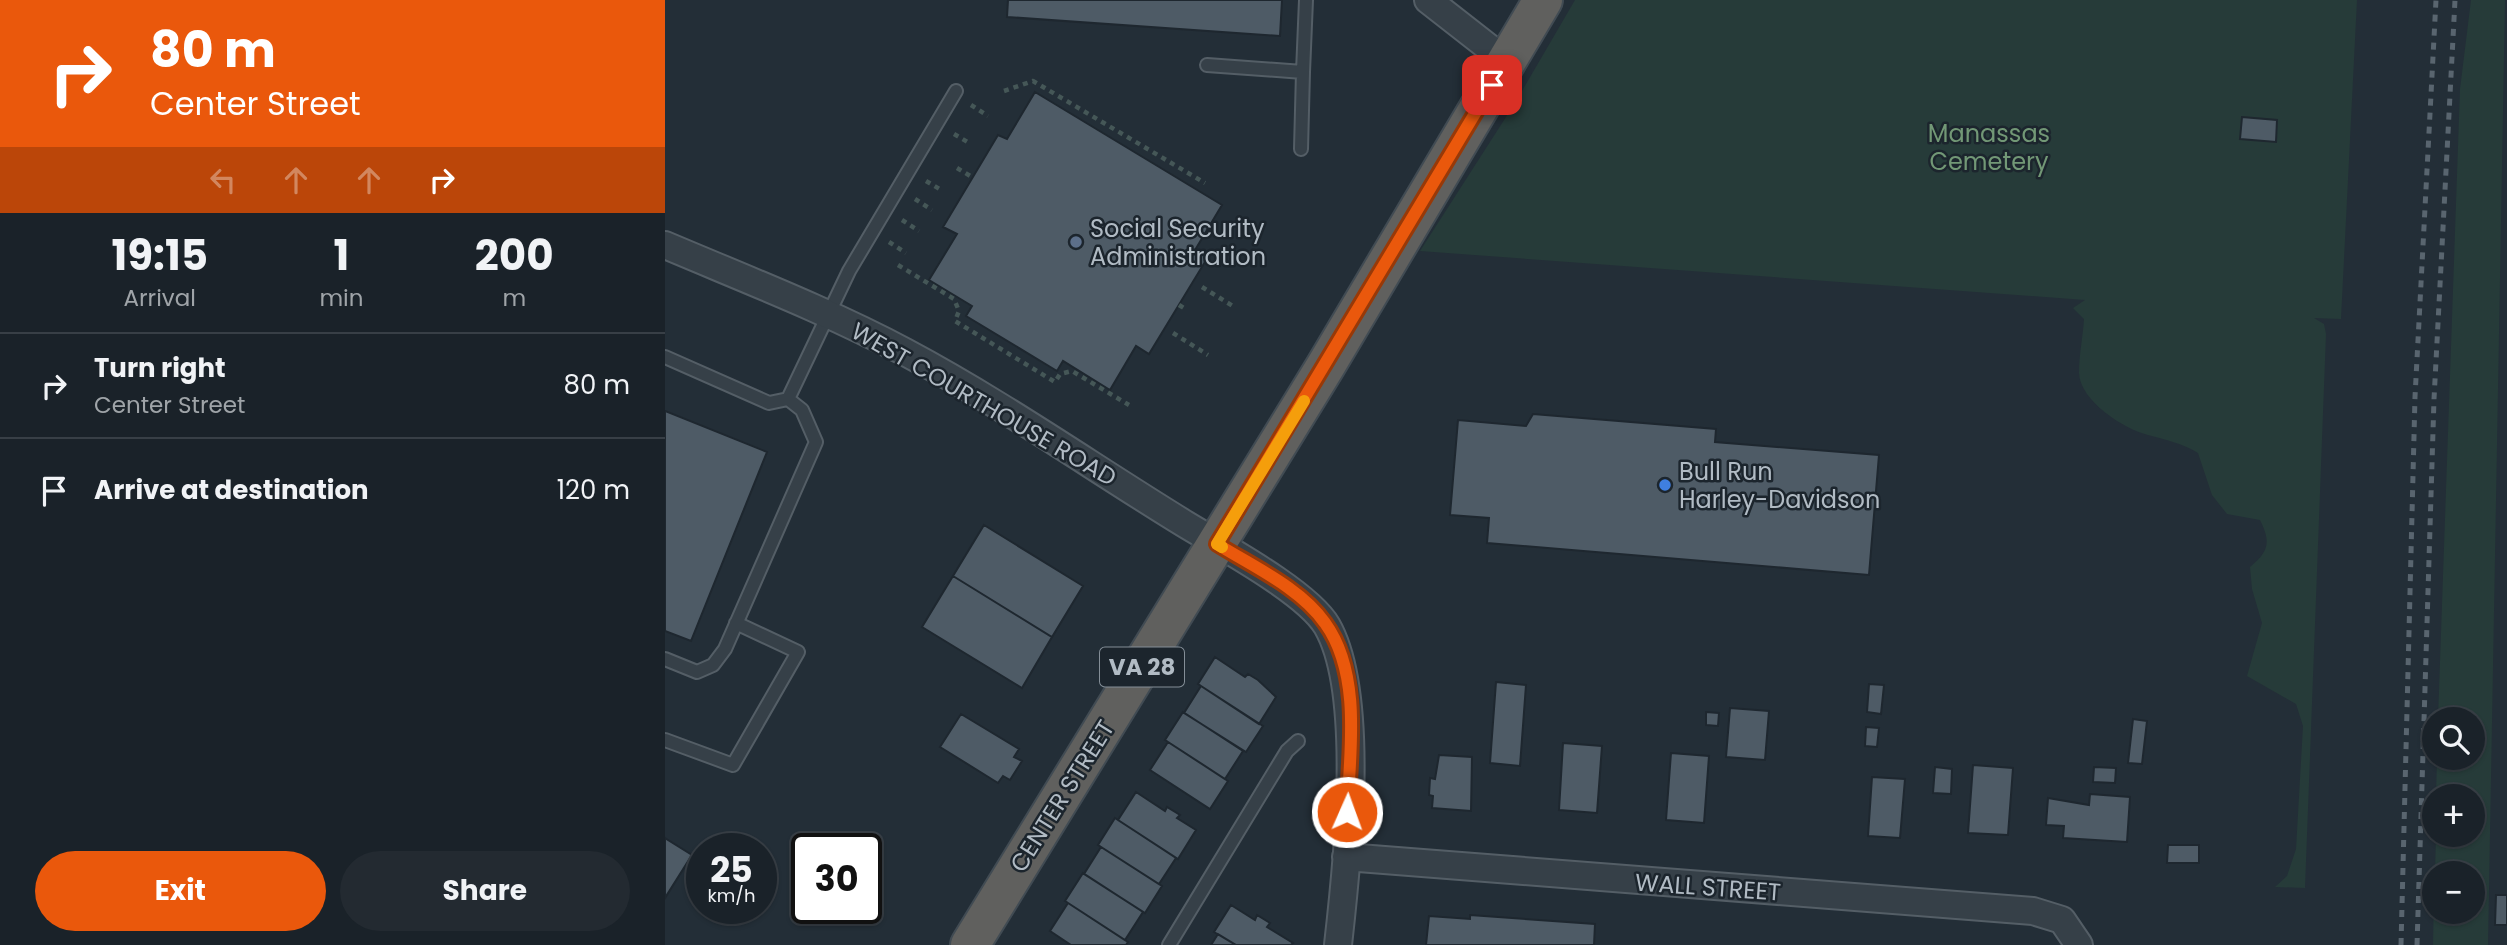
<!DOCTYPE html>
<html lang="en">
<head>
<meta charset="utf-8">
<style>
	:root { --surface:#1a2229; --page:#232a31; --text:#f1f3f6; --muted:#9fa4a8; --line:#383f46; --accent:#ea580c }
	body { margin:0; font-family:Poppins,sans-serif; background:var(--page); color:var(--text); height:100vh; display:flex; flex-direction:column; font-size:26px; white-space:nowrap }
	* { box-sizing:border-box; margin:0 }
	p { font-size:23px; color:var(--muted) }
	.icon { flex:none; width:38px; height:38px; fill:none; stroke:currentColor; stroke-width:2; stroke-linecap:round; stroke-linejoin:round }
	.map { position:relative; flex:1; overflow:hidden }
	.sheet { display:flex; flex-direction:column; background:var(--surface); width:665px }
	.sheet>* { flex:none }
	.guide { background:#ea580c; color:#fff; overflow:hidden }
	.controls { position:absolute; left:1757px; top:707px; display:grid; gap:14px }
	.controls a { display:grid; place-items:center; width:63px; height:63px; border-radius:50%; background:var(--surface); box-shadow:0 2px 5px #0004,0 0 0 2px var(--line); font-size:35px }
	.speed { position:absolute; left:21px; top:833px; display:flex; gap:14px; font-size:35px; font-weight:700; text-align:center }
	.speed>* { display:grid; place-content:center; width:91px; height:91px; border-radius:50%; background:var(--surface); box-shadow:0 2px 5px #0004,0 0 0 2px var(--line); line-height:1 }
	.speed small { font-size:18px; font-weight:400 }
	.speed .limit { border:4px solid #111; border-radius:10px; background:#fff; color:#111 }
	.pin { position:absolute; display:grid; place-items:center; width:60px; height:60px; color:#fff; margin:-30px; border-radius:14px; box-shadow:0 4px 10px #0006 }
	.me { position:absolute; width:77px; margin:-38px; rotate:2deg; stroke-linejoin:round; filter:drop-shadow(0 0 5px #0008) }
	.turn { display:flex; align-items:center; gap:24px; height:147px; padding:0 35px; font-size:32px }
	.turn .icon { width:91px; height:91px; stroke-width:2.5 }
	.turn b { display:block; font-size:49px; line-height:60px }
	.lanes { display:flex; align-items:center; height:66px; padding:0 35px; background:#0003; justify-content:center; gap:35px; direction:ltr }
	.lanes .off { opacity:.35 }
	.eta { display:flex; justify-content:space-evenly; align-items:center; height:119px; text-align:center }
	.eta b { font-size:42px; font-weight:700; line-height:49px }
	.action { display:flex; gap:14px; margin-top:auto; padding:14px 35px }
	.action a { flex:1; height:80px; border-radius:42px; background:var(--accent); color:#fff; font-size:28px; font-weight:700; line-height:80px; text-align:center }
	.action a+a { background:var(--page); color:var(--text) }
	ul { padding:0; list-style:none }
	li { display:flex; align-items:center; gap:21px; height:105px; padding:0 35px; border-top:2px solid var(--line) }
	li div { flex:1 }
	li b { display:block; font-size:26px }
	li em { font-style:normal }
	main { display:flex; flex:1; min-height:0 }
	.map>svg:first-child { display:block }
	.green { fill:#263b39 }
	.building { fill:#4e5b66; stroke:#1e272f; stroke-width:2 }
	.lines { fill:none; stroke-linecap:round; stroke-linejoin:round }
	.service-casing { stroke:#545e66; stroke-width:16 }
	.minor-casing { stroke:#545e66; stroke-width:30 }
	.trunk-casing { stroke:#414b53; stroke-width:42 }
	.path { stroke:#455757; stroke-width:4.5; stroke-dasharray:5 5; stroke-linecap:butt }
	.service { stroke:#364048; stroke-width:12 }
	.minor { stroke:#364048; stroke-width:26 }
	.trunk { stroke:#60605e; stroke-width:38 }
	.rail { stroke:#59656f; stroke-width:5; stroke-dasharray:7 7; stroke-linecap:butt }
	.route-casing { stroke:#983908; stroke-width:18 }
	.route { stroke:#ea580c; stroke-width:12 }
	.slow { stroke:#f59e0b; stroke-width:12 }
	.service-dot { fill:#5c6f8a; stroke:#1c252d; stroke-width:2.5 }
	.shop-dot { fill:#3f7fe0; stroke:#1c252d; stroke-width:2.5 }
	.labels { text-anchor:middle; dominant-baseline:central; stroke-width:5; stroke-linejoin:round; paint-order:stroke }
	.shield { fill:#1c252d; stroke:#848e97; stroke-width:2 }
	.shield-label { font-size:23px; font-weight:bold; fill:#b1bbc4 }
	.park-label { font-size:24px; fill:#729876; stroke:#1c252d }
	.poi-label { font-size:24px; fill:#b1bbc4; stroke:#1c252d; text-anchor:start }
	.street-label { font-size:24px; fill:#b1bbc4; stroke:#1c252d }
</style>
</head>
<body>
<main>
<section class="sheet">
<div class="guide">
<div class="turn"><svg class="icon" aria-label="right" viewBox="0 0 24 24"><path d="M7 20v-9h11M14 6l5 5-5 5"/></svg><div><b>80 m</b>Center Street</div></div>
<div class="lanes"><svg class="icon off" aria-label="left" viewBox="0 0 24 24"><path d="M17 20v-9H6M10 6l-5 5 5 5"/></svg><svg class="icon off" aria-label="ahead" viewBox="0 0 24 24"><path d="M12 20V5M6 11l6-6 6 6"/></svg><svg class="icon off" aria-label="ahead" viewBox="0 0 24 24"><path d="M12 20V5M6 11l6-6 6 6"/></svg><svg class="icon" aria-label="right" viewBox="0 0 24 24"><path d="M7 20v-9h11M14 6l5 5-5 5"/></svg></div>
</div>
<div class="eta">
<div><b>19:15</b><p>Arrival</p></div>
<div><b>1</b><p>min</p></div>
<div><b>200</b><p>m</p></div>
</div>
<ul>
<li><svg class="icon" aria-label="right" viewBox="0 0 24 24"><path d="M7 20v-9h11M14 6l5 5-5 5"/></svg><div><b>Turn right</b><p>Center Street</p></div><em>80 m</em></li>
<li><svg class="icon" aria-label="arrive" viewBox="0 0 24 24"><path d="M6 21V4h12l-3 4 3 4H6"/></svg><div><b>Arrive at destination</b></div><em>120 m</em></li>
</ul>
<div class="action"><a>Exit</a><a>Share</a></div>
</section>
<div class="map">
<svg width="1842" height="945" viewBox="0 0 1842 945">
	<rect width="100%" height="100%" fill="#232e37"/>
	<path class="green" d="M910 0H1692L1676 319 1649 318 1659 324 1661 334 1640 888 1610 887 1622 876 1631 849 1638 726 1631 704 1582 676 1597 623 1587 589 1585 567C1604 551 1606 542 1595 520L1562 514 1547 495 1533 453C1517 443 1501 440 1483 435 1459 429 1415 401 1414 373 1414 355 1418 336 1419 319L1408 308 1420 300 755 251 850 103Z
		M1806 0H1840L1823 945H1768L1769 889V912H1808V873H1770L1771 835H1808V796H1771L1772 758H1808V719H1773L1795 89Z"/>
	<path class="building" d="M343 0H617L615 36 342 17Z
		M370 92 557 205 530 250 543 257 484 354 471 346 445 390 398 361 392 371 301 316 307 306 264 280 292 234 278 227 333 135 342 139Z
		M1577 117 1612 120 1611 142 1575 139Z
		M0 411 102 452 26 641 0 631Z
		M868 414 1051 429 1050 442 1214 455 1204 575 822 543 824 518 785 515 793 420 861 426Z
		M319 525 418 586 387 637 288 576Z
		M288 576 387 637 357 688 257 627Z
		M550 657 580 677 583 674 593 680 611 697 594 724 533 684Z
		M831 682 861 685 855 766 825 763Z
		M1204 684 1219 685 1216 714 1202 712Z
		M536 686 598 726 581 752 519 713Z
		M1065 708 1104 711 1100 760 1061 757Z
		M518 712 578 751 560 779 500 740Z
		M1041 712 1054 713 1053 726 1041 725Z
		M296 714 354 749 349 757 357 761 345 780 338 776 333 783 275 747Z
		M1468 719 1482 721 1477 764 1463 763Z
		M1201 727 1214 728 1212 747 1200 746Z
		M503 742 563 781 545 809 485 770Z
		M898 743 937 746 932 813 894 810Z
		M1006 753 1044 756 1039 823 1001 820Z
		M774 755 807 757 806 811 767 808 768 796 764 795 765 778 770 779Z
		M1308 765 1348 768 1343 835 1303 833Z
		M1270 767 1287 769 1286 794 1268 793Z
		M1429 767 1451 768 1450 783 1428 782Z
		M1207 777 1240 779 1235 838 1203 836Z
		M471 792 500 811 502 807 515 815 512 818 531 830 513 859 453 820Z
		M1425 794 1465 797 1462 842 1398 838 1399 826 1381 825 1383 798 1424 805Z
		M450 818 511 858 494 884 433 845Z
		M0 838 27 855 0 898Z
		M1503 845H1534V863H1502Z
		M436 847 497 886 480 913 419 874Z
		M418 873 478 912 460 940 400 901Z
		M1831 895H1842V925H1830Z
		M403 903 463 942 461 945H406L385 931Z
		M566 905 590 920 592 915 605 923 602 927 628 943 626 945H571L549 932Z
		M805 915 930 924 929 945H761L764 916 805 919Z
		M553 934 571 945H546Z"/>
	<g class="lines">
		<defs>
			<path id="service" d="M542 65 638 72 636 149
				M638 72 641 0
				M0 357 104 403 123 399
				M123 399 184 271 291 91
				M0 659 32 672 48 665 60 649 151 442 137 410 123 399
				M0 740 68 765 133 652 71 623
				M504 945 622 751 633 741"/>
			<path id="minor" d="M763 0 841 61
				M0 245C80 279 163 311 240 352 336 403 427 467 520 524 556 546 642 592 662 626 701 694 682 866 673 945
				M681 857 1368 911 1397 920 1414 945"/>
			<path id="trunk" d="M305 945 660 367 878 0"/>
		</defs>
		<use href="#service" class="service-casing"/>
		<use href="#minor" class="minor-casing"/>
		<use href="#trunk" class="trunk-casing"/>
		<path class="path" d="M339 91 368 81 540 183
			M306 105 323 116
			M289 134 306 144
			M292 168 307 177
			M261 181 278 191
			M250 199 267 210
			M237 220 254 231
			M224 242 241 253
			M233 265 289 299 294 311 290 321 390 382 395 374 407 371 464 405
			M537 287 571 308
			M514 305 522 310
			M508 333 543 355"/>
		<use href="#service" class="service"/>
		<use href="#minor" class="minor"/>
		<use href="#trunk" class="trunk"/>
		<path class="rail" d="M1736 945 1750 397 1771 0
			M1752 945 1769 399 1790 0"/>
	</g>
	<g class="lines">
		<defs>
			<path id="route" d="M682 812C685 753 697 674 660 623 636 588 587 566 552 544L827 85"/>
		</defs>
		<use href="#route" class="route-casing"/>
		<use href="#route" class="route"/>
		<path class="slow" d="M557 547 552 544 639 401"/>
	</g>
	<circle class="service-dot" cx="411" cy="242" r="7"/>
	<circle class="shop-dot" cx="1000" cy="485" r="7"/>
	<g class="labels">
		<rect class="shield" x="435" y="647.5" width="84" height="39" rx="5"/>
		<g class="shield-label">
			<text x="477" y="667">VA 28</text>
		</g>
		<g class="park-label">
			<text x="1324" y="133">Manassas<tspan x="1324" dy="28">Cemetery</tspan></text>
		</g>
		<g class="poi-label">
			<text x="425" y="228">Social Security<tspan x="425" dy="28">Administration</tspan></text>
			<text x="1014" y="471">Bull Run<tspan x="1014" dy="28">Harley-Davidson</tspan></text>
		</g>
		<g class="street-label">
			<text transform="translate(319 404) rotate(30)">WEST COURTHOUSE ROAD</text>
			<text transform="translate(397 796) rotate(-58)">CENTER STREET</text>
			<text transform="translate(1043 887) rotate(4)">WALL STREET</text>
		</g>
	</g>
</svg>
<div class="controls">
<a><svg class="icon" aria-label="search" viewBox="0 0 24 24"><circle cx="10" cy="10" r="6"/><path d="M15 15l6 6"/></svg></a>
<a>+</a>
<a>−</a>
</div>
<div class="speed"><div>25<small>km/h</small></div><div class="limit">30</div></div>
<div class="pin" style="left:827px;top:85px;background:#d93025"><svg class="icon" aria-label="arrive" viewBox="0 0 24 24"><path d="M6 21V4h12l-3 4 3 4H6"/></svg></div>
<svg class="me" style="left:682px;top:812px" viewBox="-20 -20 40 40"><circle r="17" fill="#ea580c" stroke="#fff" stroke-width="3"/><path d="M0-11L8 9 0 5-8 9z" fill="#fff"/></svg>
</div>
</main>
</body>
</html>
